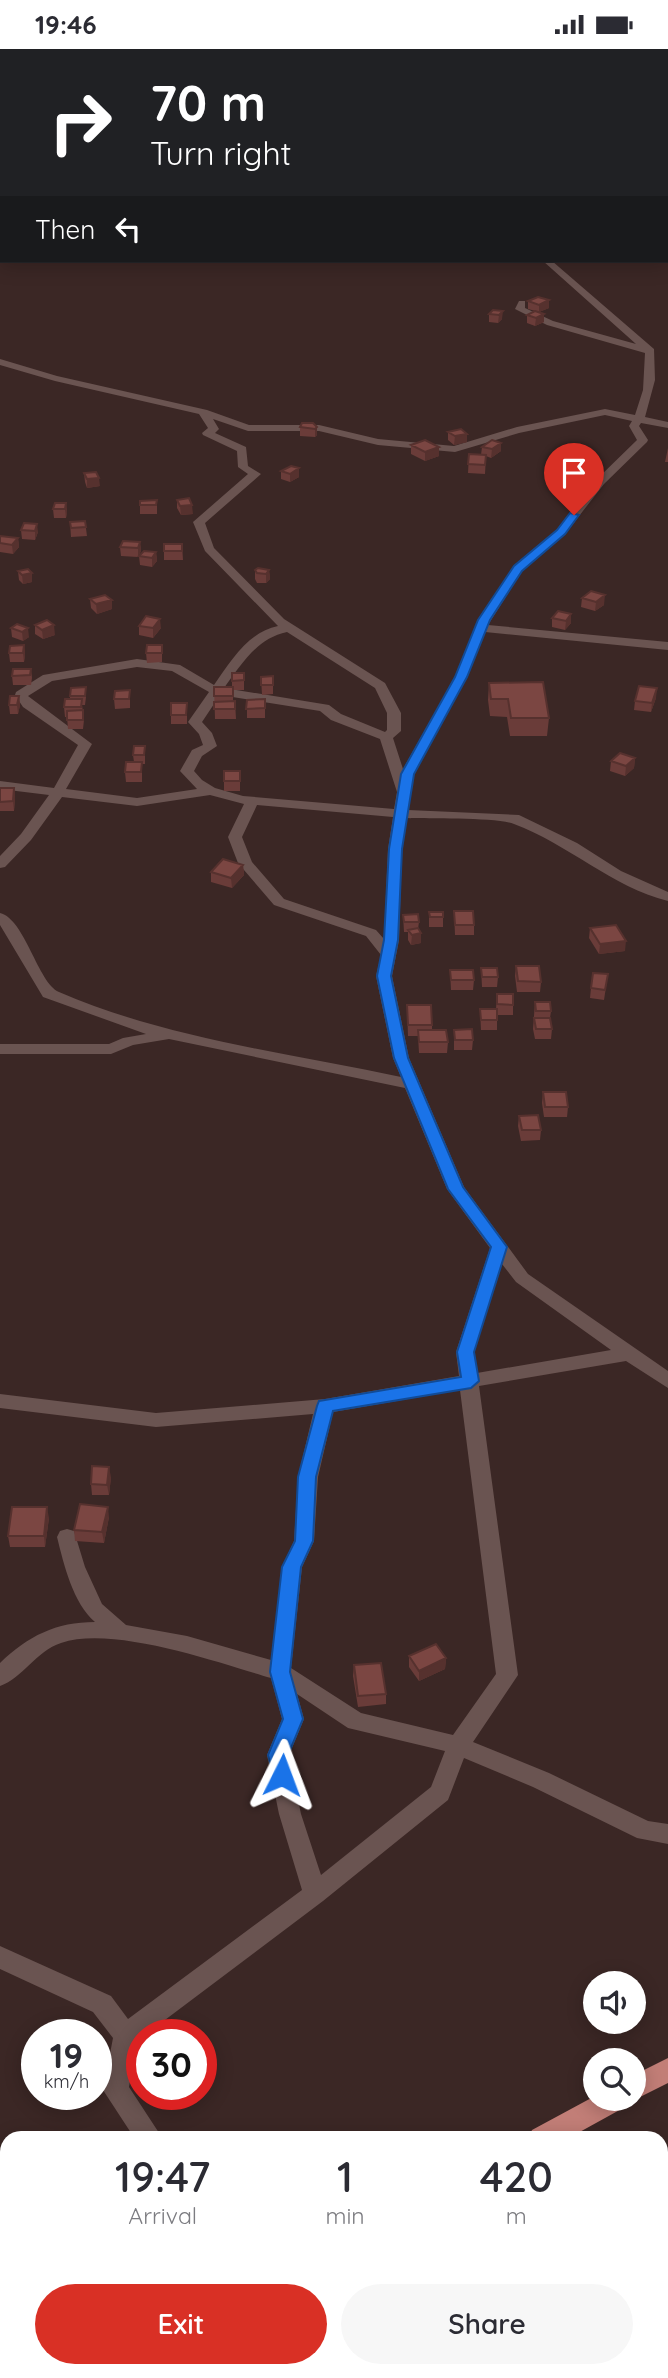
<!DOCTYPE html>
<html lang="en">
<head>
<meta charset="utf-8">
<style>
	:root { --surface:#fff; --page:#f7f7f7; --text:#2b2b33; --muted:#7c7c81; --accent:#d93025 }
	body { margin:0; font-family:Quicksand,sans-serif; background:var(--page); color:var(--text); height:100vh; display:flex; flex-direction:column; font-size:26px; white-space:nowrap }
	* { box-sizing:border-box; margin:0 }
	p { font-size:23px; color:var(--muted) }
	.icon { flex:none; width:38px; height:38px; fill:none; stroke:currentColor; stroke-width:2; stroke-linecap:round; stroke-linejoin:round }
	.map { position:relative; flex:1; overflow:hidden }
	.side { position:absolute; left:0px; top:2082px; width:668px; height:247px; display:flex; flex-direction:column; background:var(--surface); border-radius:21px 21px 0 0; box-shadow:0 4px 18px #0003 }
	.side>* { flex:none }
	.guide { position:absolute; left:0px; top:0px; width:668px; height:214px; box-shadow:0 4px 18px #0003; background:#202124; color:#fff; overflow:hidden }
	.fabs { position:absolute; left:583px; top:1922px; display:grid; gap:14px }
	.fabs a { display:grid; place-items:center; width:63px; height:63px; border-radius:50%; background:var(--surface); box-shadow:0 4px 18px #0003; font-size:35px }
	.speed { position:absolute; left:21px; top:1970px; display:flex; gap:14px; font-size:35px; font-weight:700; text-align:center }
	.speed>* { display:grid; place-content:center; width:91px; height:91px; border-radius:50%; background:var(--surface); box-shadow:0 4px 18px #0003; line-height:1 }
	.speed small { font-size:18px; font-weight:400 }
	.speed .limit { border:10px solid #d22; background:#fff; color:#111 }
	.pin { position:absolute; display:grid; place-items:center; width:60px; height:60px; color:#fff; margin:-72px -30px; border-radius:50% 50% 50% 0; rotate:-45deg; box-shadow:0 0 7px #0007 }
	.pin .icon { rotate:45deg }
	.me { position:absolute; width:77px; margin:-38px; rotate:3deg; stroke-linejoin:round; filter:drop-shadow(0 0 5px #0008) }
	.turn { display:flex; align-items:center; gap:24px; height:147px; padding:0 35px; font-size:32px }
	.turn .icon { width:91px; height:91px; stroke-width:2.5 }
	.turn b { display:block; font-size:49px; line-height:60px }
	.then { display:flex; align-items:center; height:66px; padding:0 35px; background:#0003; gap:14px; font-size:26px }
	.eta { display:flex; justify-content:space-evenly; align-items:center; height:119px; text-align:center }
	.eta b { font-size:42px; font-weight:600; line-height:49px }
	.button { display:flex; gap:14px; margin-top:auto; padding:14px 35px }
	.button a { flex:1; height:80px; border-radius:42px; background:var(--accent); color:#fff; font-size:28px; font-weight:600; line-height:80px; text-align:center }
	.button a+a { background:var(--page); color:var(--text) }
	.status { display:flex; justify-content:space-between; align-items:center; height:49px; padding:0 35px; background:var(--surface); direction:ltr }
	.status svg { height:19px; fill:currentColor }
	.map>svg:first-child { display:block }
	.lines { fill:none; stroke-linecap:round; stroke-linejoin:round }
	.minor { fill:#6a5451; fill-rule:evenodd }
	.primary { fill:#c27e77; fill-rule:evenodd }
	.wall { fill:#6a3c39 }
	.shaded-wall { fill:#56312e }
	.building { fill:#7b4642; stroke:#56312e; stroke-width:2 }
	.route { fill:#1a73e8; stroke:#114b97; stroke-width:2 }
</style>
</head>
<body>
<div class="status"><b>19:46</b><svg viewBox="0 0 49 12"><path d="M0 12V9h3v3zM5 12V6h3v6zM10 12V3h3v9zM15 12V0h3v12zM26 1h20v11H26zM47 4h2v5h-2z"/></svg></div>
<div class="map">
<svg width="668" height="2329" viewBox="0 0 668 2329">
	<rect width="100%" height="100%" fill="#3b2725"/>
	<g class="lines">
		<path class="minor" d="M543 212H552L654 300 655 331 645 368 668 373V379L641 374 639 377 648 391 647 393 604 435 565 485 522 522 488 576 668 593V601L485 583 467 628 414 725 408 761 519 766 577 794 621 822 668 843V852C612 838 568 795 514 775 497 768 430 770 407 769L402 800 399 891 392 927 409 1009 464 1138 528 1225 668 1322V1339L626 1312 479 1337 518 1626 473 1693 549 1724 648 1772 668 1775V1795L637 1789 533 1738 464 1709 448 1751 323 1852 145 1986H142L137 1992 129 2038 163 2090H135L103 2041 113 1989 93 1963 0 1920V1897L111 1947 128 1970 302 1841 279 1765 267 1706 282 1670 271 1629C219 1614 113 1576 61 1594 36 1602 23 1629 0 1637V1614C28 1587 56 1573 95 1573 73 1554 64 1516 57 1488L60 1482 67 1480 74 1482 85 1518 102 1555 126 1576 187 1587 271 1611 282 1518 294 1492 298 1428 313 1365 156 1378 0 1359V1345L156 1364 325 1350 459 1327 456 1303 490 1199 447 1140 405 1039 169 990 133 996 111 1005H0V995H109L123 989 146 985 43 948 0 876V864C25 870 38 934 59 943 165 989 288 1004 401 1028L393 1009 376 927 381 906 366 887 274 856 238 814 228 788 244 755 210 746 137 757 62 748 31 791 5 818 0 819V807L21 785 49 746 0 740V732L54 739 78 696 23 658 15 646 16 643 43 626 137 610 180 616 214 636C231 612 248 583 278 577L205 502 193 473 248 425 238 418 237 402 203 386 202 384 208 379 199 365 55 332 0 316V310L57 327 207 361 249 376H319L378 390 454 397 517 378 605 360 635 366 643 341 645 304 547 276 515 260 519 252H525V259L553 272 636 295ZM605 366 632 372 629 377 637 391 596 431 557 481 514 517 478 571 455 628 403 720 393 689 401 682V664L385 634 284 570 214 499 205 474 261 425 248 417 246 398 215 384 219 380 213 370 248 382H319L378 396 455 403 519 384ZM287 583 375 639 387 664V681L385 683 341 665 329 656 224 639C241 616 257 589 287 583ZM137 618 172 622 209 643 188 673 199 685 203 696 192 701 180 722 197 740 137 749 66 740 92 695 28 647 52 632ZM220 646 320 662 331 671 380 690 397 743 394 760 243 747 215 739 202 731 194 722 202 707 217 697 212 684 202 673ZM257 756 393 768 388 800 384 890 376 881 284 850 252 813 242 788ZM502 1215 516 1233 611 1301 477 1324 474 1303ZM460 1341 496 1625 453 1686 361 1664 291 1619 302 1518 314 1492 318 1428 333 1363ZM297 1645 348 1679 445 1702 431 1738 321 1826 301 1765 289 1706 304 1670Z
			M227 2322H255L257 2329H229Z"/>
		<path class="primary" d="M668 2009V2034L634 2051 629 2049H634V2026Z
			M595 2047V2049H629L625 2058 567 2090H528L532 2081Z
			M245 2322H275L272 2329H242Z"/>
	</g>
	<path class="wall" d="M528 252 549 259 539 263 528 260Z
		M493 261 502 270 498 274 489 273V265Z
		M535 262 544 273 535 277 527 274V266Z
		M313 374 317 386 315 388 300 387V378Z
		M448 383 467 385V393L454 396 448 391Z
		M411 396 439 407 425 412 411 405Z
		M482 398 501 402 491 409 486 407 485 425 468 424 469 405 481 406Z
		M668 399V413H665Z
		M281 422 299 428 290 433 281 430Z
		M84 424 100 437 87 439 85 433Z
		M157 451V465H140V452Z
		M177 451 193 465 181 466 177 459Z
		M66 454 67 463 66 469H54L53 460Z
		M85 472 87 487 71 488 70 473Z
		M24 474 38 483 35 491 22 490 21 481Z
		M0 487 18 489 19 498 13 505 0 503Z
		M140 493 141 502 138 508 121 507 120 498Z
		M182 495 183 511H164V502Z
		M156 503 157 512 152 518 140 516 139 507Z
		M255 521H269L270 530 266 534H257L255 530Z
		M18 522 32 524V533L23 535 19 531Z
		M582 549 604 556 595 562 581 558Z
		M90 550 112 551V560L97 565 91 559Z
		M558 562 571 574 565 581 552 578V569Z
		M17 575 29 588 23 592 12 588 11 579Z
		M35 576 55 586 43 590 35 585Z
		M139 577 161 579 153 589 139 586Z
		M24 596 25 606 24 613H10L9 604Z
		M162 596V613L147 614 146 604Z
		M31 620 32 629 31 636H13L12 627Z
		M232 624H244V641H233V652H235L236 670H215L214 638H232Z
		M273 627V645L262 646 261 628Z
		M489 634 549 669 547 687H510L507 668 490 667 488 651Z
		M86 638V648L85 656H82L84 671 83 680H68L67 668H65L64 658 70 650V647Z
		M130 641V659L115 660 114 650 115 642Z
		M19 647 20 656 18 665H10L9 656Z
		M656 649 651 663 634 661 635 652Z
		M265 650V669H247V651Z
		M187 664V675H171V666Z
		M145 697V715H142V733H126L125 723 134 713 133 706Z
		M635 709 634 719 625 727 610 722 611 712Z
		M224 722H240V742H224Z
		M0 739H14L15 749 14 762H0Z
		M243 816 244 826 232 839 211 833V823Z
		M454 862 474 876V886H455Z
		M429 863H443V878H429Z
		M403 866 419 873 418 880 421 884V894L411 896 408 891V883H404Z
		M590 879 625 902 599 905 589 889Z
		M516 917 541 933 540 943H517L515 927Z
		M481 919 498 928 497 938H482Z
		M450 921 474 931 473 941H451Z
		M608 925 604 951 590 949 591 939Z
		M497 945 513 956V966H497V981H481L480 960H496Z
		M535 953 551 962 550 969 552 980 551 990H535L533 980Z
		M407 956 432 976V981L448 993 447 1004H419L418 987H408Z
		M454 981 473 991 472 1001H454Z
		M543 1043 568 1058 567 1068H544L542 1054Z
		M519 1067 541 1081 540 1091 521 1092 518 1077Z
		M111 1428 109 1446H92L91 1435Z
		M109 1468 104 1494 75 1492 74 1481Z
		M49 1469 45 1498H10L8 1487Z
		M409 1607 446 1609 445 1620 419 1632 409 1618Z
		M354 1616 386 1645V1655L358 1658 353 1627Z"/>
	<path class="shaded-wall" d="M549 251V259L539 263V256Z
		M503 262 502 270 498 274 499 266Z
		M544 265V273L535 277 536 269Z
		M317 378V386L315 388V380Z
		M467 385V393L454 396 455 387Z
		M501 394V402L491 409 492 400Z
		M439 398V407L425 412V403Z
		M299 419V428L290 433V425Z
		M99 429 100 437 87 439V430Z
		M66 454 67 463 66 469 65 460Z
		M192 456 193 465 181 466 180 457Z
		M37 475 38 483 35 491V482Z
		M18 489 19 498 13 505 12 496Z
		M140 493 141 502 138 508V499Z
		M156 503 157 512 152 518V509Z
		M269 521 270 530 266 534V525Z
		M32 524V533L23 535 22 526Z
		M605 546 604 556 595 562 596 553Z
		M112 551V560L97 565 96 555Z
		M571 565V574L565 581 566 572Z
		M160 570 161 579 153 589V579Z
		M54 576 55 586 43 590 42 581Z
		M28 579 29 588 23 592 22 583Z
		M24 596 25 606 24 613 23 604Z
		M657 639 656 649 651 663 652 654Z
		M19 647 20 656 18 665 17 656Z
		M635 709 634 719 625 727 626 717Z
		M14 739 15 749 14 762 13 752Z
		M243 816 244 826 232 839 231 829Z
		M421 884V894L411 896 412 886Z
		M626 892 625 902 599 905 600 895Z
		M109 1418 111 1428 109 1446 107 1436Z
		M47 1458 49 1469 45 1498 44 1487Z
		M108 1458 109 1468 104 1494 102 1483Z
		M446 1609 445 1620 419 1632V1622Z"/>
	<path class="building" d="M538 248 549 251 539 256 528 252Z
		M493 261 503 262 499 266 489 265Z
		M535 262 544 265 536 269 527 266Z
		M302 374H313L317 378 315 380 300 378Z
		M461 380 467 385 455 387 448 383Z
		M425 391 439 398 425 403 411 396Z
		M492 391 501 394 492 400 482 398Z
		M469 405 486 406 485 416 468 415Z
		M291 417 299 419 290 425 281 422Z
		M96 423 99 429 87 430 84 424Z
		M189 449 192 456 180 457 177 451Z
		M157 451 156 456H140V452Z
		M55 454H66L65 460H53Z
		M85 472 86 478 71 479 70 473Z
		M24 474 37 475 35 482 21 481Z
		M0 487 18 489 12 496 0 494Z
		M123 492 140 493 138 499 120 498Z
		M164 495H182V502H164Z
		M144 502 156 503 152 509 139 507Z
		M258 519 269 521 266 525 257 524 255 521Z
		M28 520 32 524 22 526 18 522Z
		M591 542 605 546 596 553 582 549Z
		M105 546 112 551 96 555 90 550Z
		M558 562 571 565 566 572 552 569Z
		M146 567 160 570 153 579 139 577Z
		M47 571 54 576 42 581 35 576Z
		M17 575 28 579 22 583 11 579Z
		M24 596 23 604H9L10 597Z
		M147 596H162V604H146Z
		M13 620H31L30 626 12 627Z
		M232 624H244V631L232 632Z
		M273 627V636H261V628Z
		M543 633 549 669H511L508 650H491L489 634Z
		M639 637 657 639 652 654 635 652Z
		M86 638 85 647H70L71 639Z
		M214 638H233V647H214Z
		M130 641 129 650H114L115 642Z
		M10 647H19L17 656H9Z
		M65 650H82L81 658H64Z
		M265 650V659L246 660 247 651Z
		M235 652V660H214V653Z
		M171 654H187L186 666H171Z
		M83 661V671H67V662Z
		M134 697H145L144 706H133Z
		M620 704 635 709 626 717 611 712Z
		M126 713H142L141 723H125Z
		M224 722H240V732H224Z
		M0 739H14L13 752 0 753Z
		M223 810 243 816 231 829 211 823Z
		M454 862H473L474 876H455Z
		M429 863H443V868H430Z
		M418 865 419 873H404L403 866Z
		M616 876 626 892 600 895 590 879Z
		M418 879 421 884 412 886 408 881Z
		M516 917H539L541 933 518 932Z
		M481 919H497L498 928H482Z
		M450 921H473L474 931H451Z
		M593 924 608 925 605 941 591 939Z
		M497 945H513V956L497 955Z
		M535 953H550L551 962H536Z
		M407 956H431L432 976H408Z
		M480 960H497V971H481Z
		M534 969H550L552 980H536Z
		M472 980 473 991H455L454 981Z
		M418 981H446L448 993H419Z
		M543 1043H566L568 1058H545Z
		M538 1066 541 1081H522L519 1067Z
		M92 1417 109 1418 107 1436 91 1435Z
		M80 1455 108 1458 102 1483 74 1481Z
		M12 1458H47L44 1487H8Z
		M436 1595 446 1609 419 1622 409 1607Z
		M381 1614 386 1645 358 1647 354 1616Z"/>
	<path class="route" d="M570 464 579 466 565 485 522 522 490 571 467 628 414 725 402 800 398 891 391 927 408 1009 463 1138 507 1198 474 1303 479 1332 471 1339 333 1362 316 1428 313 1492 301 1518 290 1623 303 1670 288 1706 292 1726 289 1732 282 1734 275 1732 268 1706 283 1670 270 1623 282 1518 295 1492 298 1428 317 1357 319 1352 325 1351 461 1328 457 1303 491 1198 448 1140 394 1009 377 927 384 891 389 800 401 725 455 628 478 571 514 517 557 481Z"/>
</svg>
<div class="fabs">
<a><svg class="icon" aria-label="sound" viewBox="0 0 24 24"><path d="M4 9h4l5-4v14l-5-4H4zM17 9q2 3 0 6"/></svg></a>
<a><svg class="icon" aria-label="search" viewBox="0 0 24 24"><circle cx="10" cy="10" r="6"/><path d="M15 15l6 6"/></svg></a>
</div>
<div class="speed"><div>19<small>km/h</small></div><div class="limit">30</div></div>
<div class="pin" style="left:574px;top:466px;background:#d93025"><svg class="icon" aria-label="arrive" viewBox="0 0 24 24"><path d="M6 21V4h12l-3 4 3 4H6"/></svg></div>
<svg class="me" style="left:282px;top:1726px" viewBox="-20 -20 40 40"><path d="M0-17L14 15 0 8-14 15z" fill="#1a73e8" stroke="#fff" stroke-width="4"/></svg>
<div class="guide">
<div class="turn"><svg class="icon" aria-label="right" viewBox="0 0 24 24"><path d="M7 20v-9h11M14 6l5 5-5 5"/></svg><div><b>70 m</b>Turn right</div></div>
<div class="then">Then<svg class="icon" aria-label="left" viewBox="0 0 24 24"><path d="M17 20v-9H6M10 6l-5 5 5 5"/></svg></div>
</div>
<section class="side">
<div class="eta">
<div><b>19:47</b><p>Arrival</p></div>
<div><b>1</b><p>min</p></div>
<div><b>420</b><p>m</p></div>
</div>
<div class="button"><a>Exit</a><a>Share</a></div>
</section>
</div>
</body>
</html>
